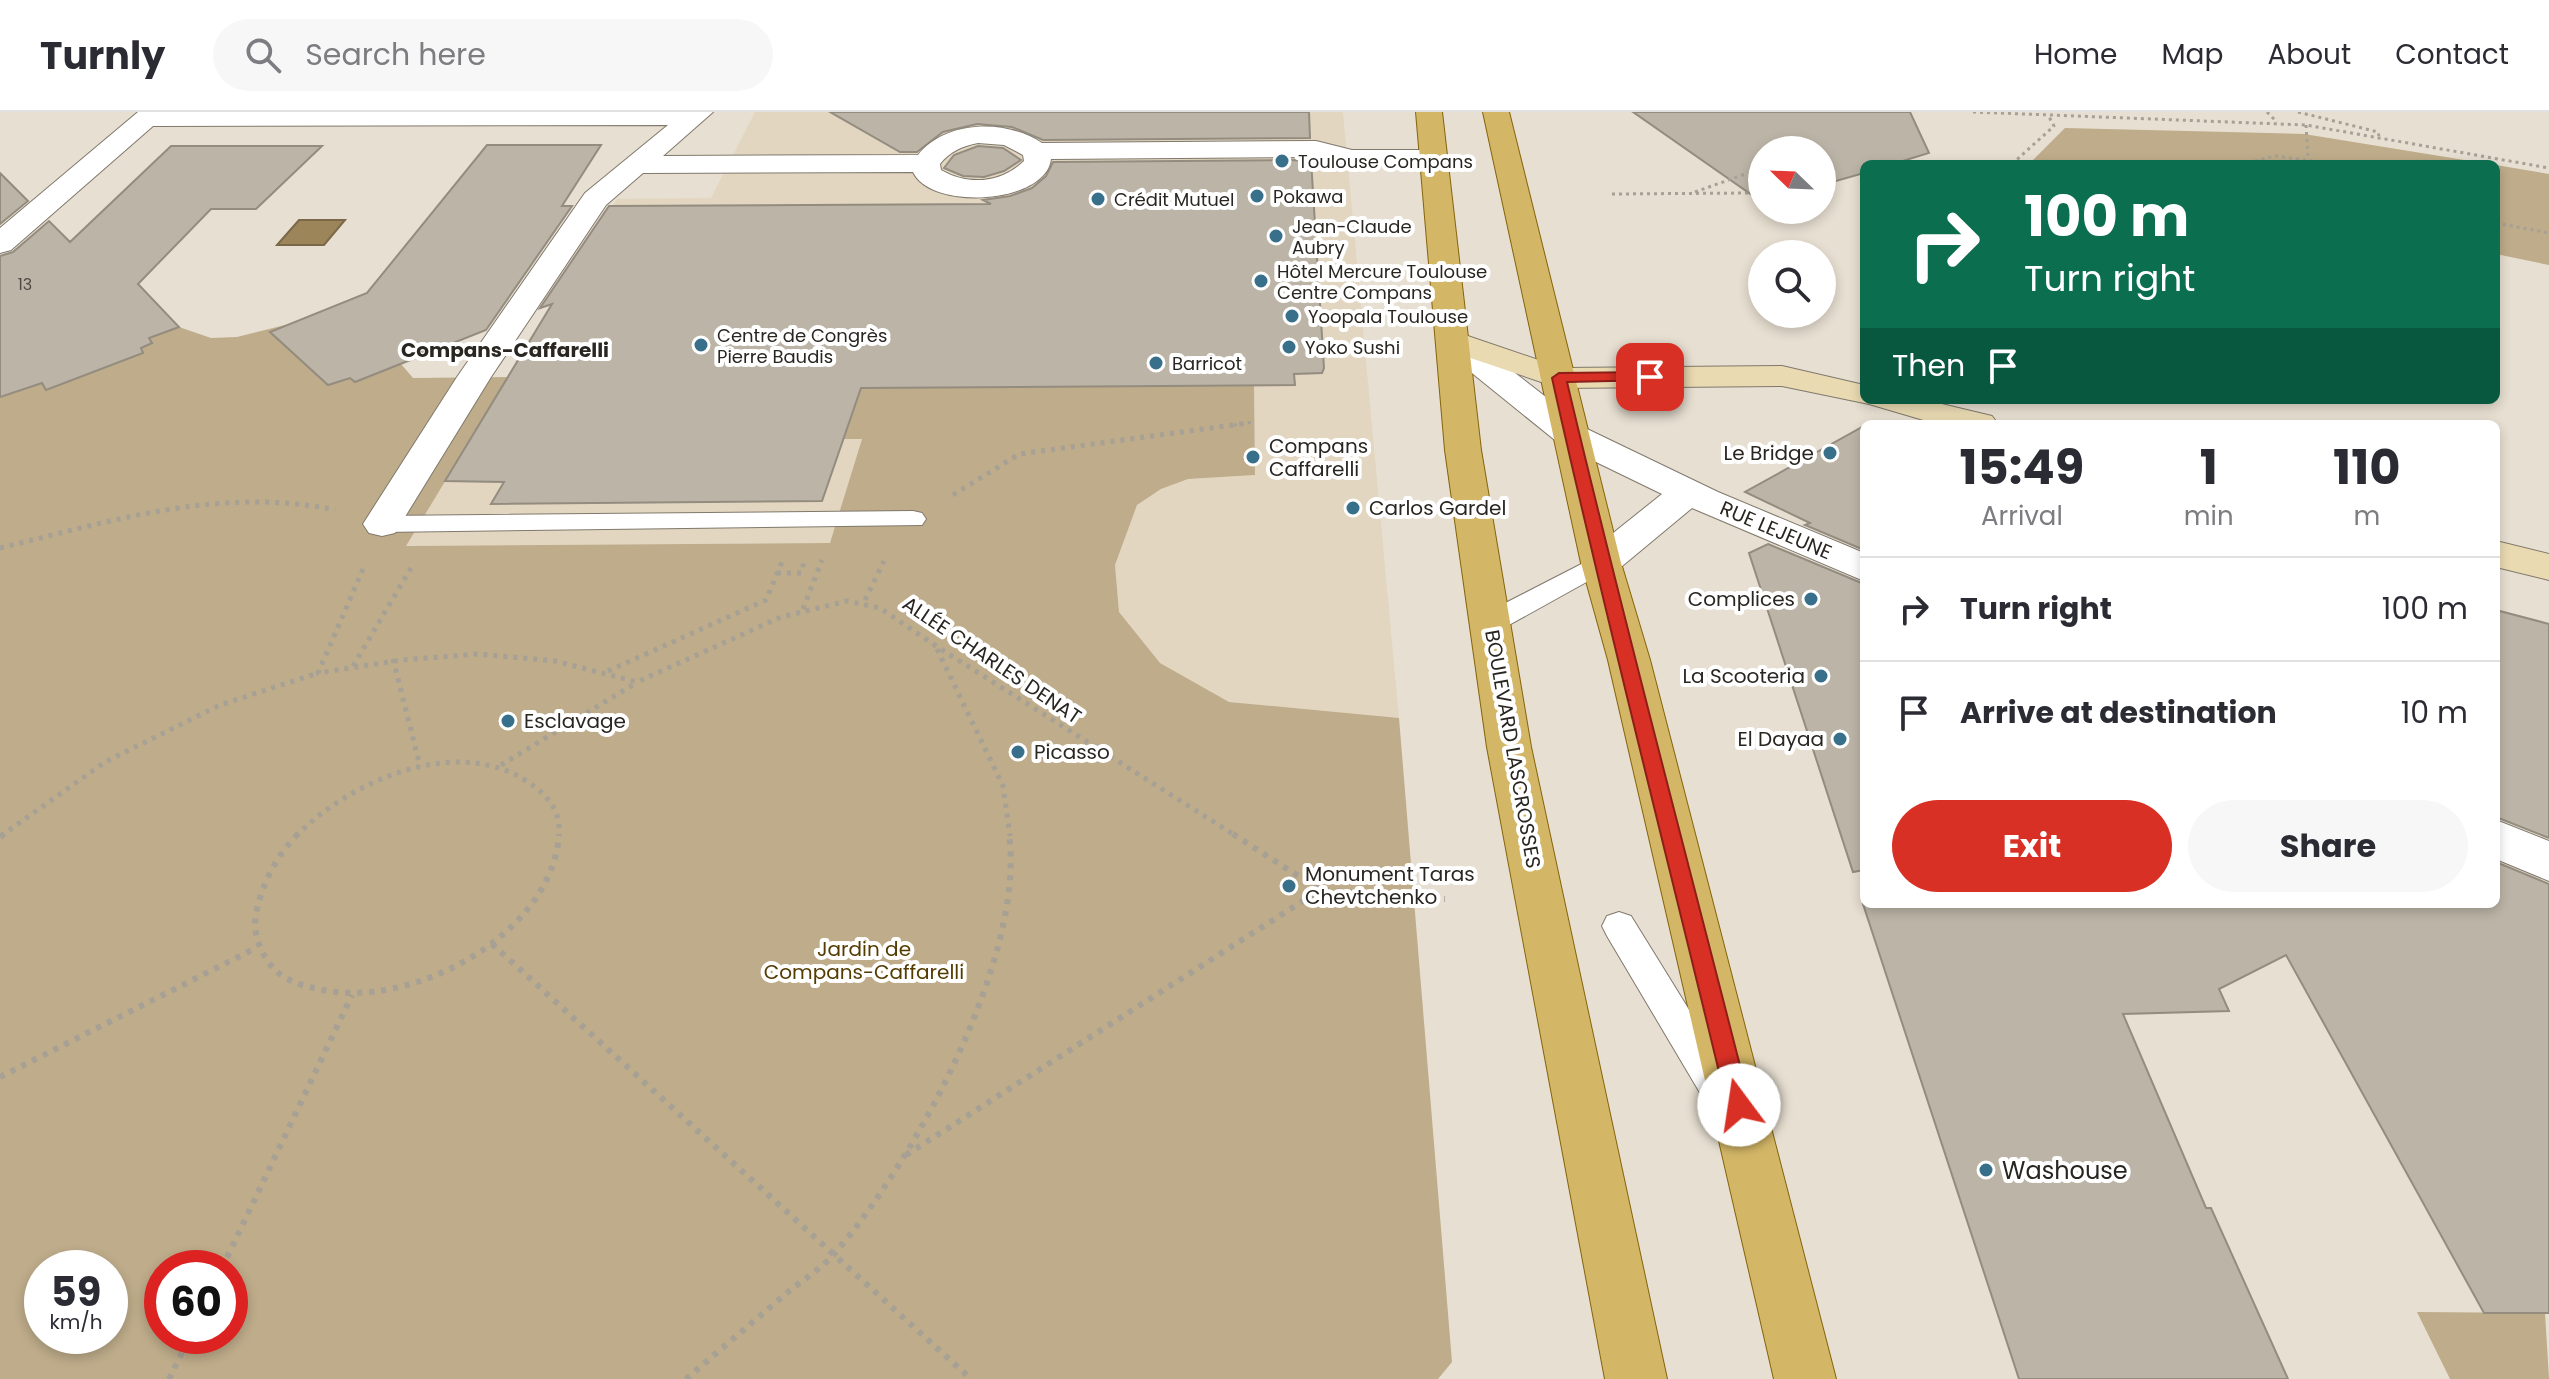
<!DOCTYPE html>
<html lang="en">
<head>
<meta charset="utf-8">
<style>
	:root { --surface:#fff; --page:#f7f7f7; --text:#2b2b33; --muted:#7c7c81; --line:#e1e1e2; --accent:#d93025 }
	body { margin:0; font-family:Poppins,sans-serif; background:var(--page); color:var(--text); height:100vh; display:flex; flex-direction:column; font-size:30px; white-space:nowrap }
	* { box-sizing:border-box; margin:0 }
	p { font-size:26px; color:var(--muted) }
	.icon { flex:none; width:44px; height:44px; fill:none; stroke:currentColor; stroke-width:2; stroke-linecap:round; stroke-linejoin:round }
	.map { position:relative; flex:1; overflow:hidden }
	.sheet { position:absolute; left:1860px; top:308px; width:640px; height:488px; display:flex; flex-direction:column; background:var(--surface); border-radius:12px; box-shadow:0 4px 12px #0003 }
	.sheet>* { flex:none }
	.guide { position:absolute; left:1860px; top:48px; width:640px; height:244px; border-radius:12px; box-shadow:0 4px 12px #0003; background:#0b6e4f; color:#fff; overflow:hidden }
	.needle { width:52px; rotate:293deg }
	.controls { position:absolute; left:1748px; top:24px; display:grid; gap:16px }
	.controls a { display:grid; place-items:center; width:88px; height:88px; border-radius:50%; background:var(--surface); box-shadow:0 4px 12px #0003; font-size:40px }
	.speed { position:absolute; left:24px; top:1138px; display:flex; gap:16px; font-size:40px; font-weight:700; text-align:center }
	.speed>* { display:grid; place-content:center; width:104px; height:104px; border-radius:50%; background:var(--surface); box-shadow:0 4px 12px #0003; line-height:1 }
	.speed small { font-size:20px; font-weight:400 }
	.speed .limit { border:12px solid #d22; background:#fff; color:#111 }
	.pin { position:absolute; display:grid; place-items:center; width:68px; height:68px; color:#fff; margin:-34px; border-radius:16px; box-shadow:0 4px 12px #0006 }
	.me { position:absolute; width:88px; margin:-44px; rotate:346deg; stroke-linejoin:round; filter:drop-shadow(0 0 6px #0008) }
	.turn { display:flex; align-items:center; gap:28px; height:168px; padding:0 32px; font-size:36px }
	.turn .icon { width:104px; height:104px; stroke-width:2.5 }
	.turn b { display:block; font-size:56px; line-height:68px }
	.then { display:flex; align-items:center; height:76px; padding:0 32px; background:#0003; gap:16px; font-size:30px }
	.eta { display:flex; justify-content:space-evenly; align-items:center; height:136px; text-align:center }
	.eta b { font-size:48px; font-weight:700; line-height:56px }
	.button { display:flex; gap:16px; margin-top:auto; padding:16px 32px }
	.button a { flex:1; height:92px; border-radius:48px; background:var(--accent); color:#fff; font-size:32px; font-weight:700; line-height:92px; text-align:center }
	.button a+a { background:var(--page); color:var(--text) }
	ul { padding:0; list-style:none }
	li { display:flex; align-items:center; gap:24px; height:104px; padding:0 32px; border-top:2px solid var(--line) }
	li div { flex:1 }
	li b { display:block; font-size:30px }
	li em { font-style:normal }
	header { display:flex; align-items:center; gap:48px; box-sizing:border-box; height:112px; padding:0 40px; background:var(--surface); border-bottom:2px solid var(--line) }
	header strong { font-size:38px }
	nav { display:flex; gap:44px; margin-inline-start:auto; font-size:28px }
	.search { width:560px; height:72px; background:var(--page); display:flex; align-items:center; gap:20px; box-sizing:border-box; padding:0 28px; border-radius:44px; color:var(--muted); font-size:30px }
	.map>svg:first-child { display:block }
	.built { fill:#e2d6c1 }
	.green { fill:#beac8a; fill-rule:evenodd }
	.water { fill:#9c8559; stroke:#7a6848; stroke-width:2 }
	.building { fill:#bcb5a7; stroke:#938c7f; stroke-width:2 }
	.lines { fill:none; stroke-linecap:round; stroke-linejoin:round }
	.lane-casing { stroke:#80796c; stroke-width:2 }
	.street-casing { stroke:#80796c; stroke-width:2 }
	.secondary-casing { stroke:#80796c; stroke-width:2 }
	.primary-casing { stroke:#85640c; stroke-width:2 }
	.path-far2 { stroke:#a6a095; stroke-width:3; stroke-dasharray:3 4; stroke-linecap:butt }
	.path-far1 { stroke:#a6a095; stroke-width:5; stroke-dasharray:4 6; stroke-linecap:butt }
	.path { stroke:#a6a095; stroke-width:6; stroke-dasharray:5 7; stroke-linecap:butt }
	.lane { fill:#fff; fill-rule:evenodd }
	.street { fill:#fff; fill-rule:evenodd }
	.secondary { fill:#e9dab2; fill-rule:evenodd }
	.primary { fill:#d3b666; fill-rule:evenodd }
	.route { fill:#d93025; stroke:#8d1f18; stroke-width:2 }
	.poi-dot { fill:#386f8a; stroke:#fff; stroke-width:3 }
	.labels { text-anchor:middle; dominant-baseline:central; stroke-width:8; stroke-linejoin:round; paint-order:stroke }
	.number-label { font-size:16px; fill:#4e4a42 }
	.far-poi-label { font-size:18px; fill:#292621; stroke:#fff; text-anchor:start }
	.far-quarter-label { font-size:20px; font-weight:bold; fill:#292621; stroke:#fff }
	.poi-label { font-size:20px; fill:#292621; stroke:#fff; text-anchor:start }
	.street-label { font-size:20px; fill:#292621; stroke:#fff }
	.park-label { font-size:20px; fill:#543b00; stroke:#fff }
	.near-poi-label { font-size:24px; fill:#292621; stroke:#fff; text-anchor:start }
</style>
</head>
<body>
<header>
<strong>Turnly</strong>
<div class="search"><svg class="icon" aria-label="search" viewBox="0 0 24 24"><circle cx="10" cy="10" r="6"/><path d="M15 15l6 6"/></svg>Search here</div>
<nav><a>Home</a><a>Map</a><a>About</a><a>Contact</a></nav>
</header>
<div class="map">
<svg width="2549" height="1267" viewBox="0 0 2549 1267">
	<rect width="100%" height="100%" fill="#e7dfd1"/>
	<path class="built" d="M755 0H1343L1399 606 1229 590 1160 551 1119 500 1115 453 1137 393 1161 377 1188 367 1255 363 1254 274 843 327 862 326 831 431 405 434 617 87 711 86Z"/>
	<path class="green" d="M2065 16 2304 22 2489 52H2029Z
		M2496 53 2549 62V153L2496 142Z
		M293 211 313 259 328 273 350 266 355 270 401 252 413 266 508 265 406 434 830 431 862 327H842L861 276 1254 273 1255 363 1188 367 1161 377 1137 393 1115 453 1119 500 1160 551 1229 590 1399 606 1452 1250 1438 1267H0V277L7 274 12 281 142 241 141 236 149 226 179 215 211 226 237 225ZM42 1156H110V1224H42ZM162 1156H230V1224H162Z
		M2417 1200 2545 1201 2549 1267H2450Z"/>
	<path class="water" d="M299 108H345L324 133H277Z"/>
	<path class="building" d="M830 0H1309L1310 26 1043 28 1012 15 977 12 943 20 917 40H900Z
		M1633 0H1910L1929 41 1893 52H1864V61L1822 73V38H1762V90Z
		M487 33H601L562 94H572L486 218 355 270 350 266 328 273 270 220 367 181Z
		M171 34H322L256 97H211L138 172 179 215 149 226 152 231 141 236 143 241 46 278 42 271 0 285V144L13 140 49 109 70 130Z
		M978 34 1003 36 1021 48 1004 59 984 65 963 64 944 56 954 43Z
		M1311 48 1324 256 1322 261 1294 262 1295 273 861 276 822 389 491 392 504 370 445 369 552 192 540 196 609 94 991 92 983 88 1010 84 1032 76 1046 64 1053 50Z
		M0 61 28 89 0 112Z
		M1864 314V438L1805 413 1810 411 1745 380Z
		M1768 432 1864 472V758L1853 760 1749 441Z
		M2496 498 2549 512V726L2496 705Z
		M2496 750 2549 772V1201H2484L2286 843 2219 877 2229 899 2123 902 2206 1096H2211L2288 1267H2019L1863 792H2496Z"/>
	<g class="lines">
		<defs>
			<path id="lane" d="M913 399 922 401 926 407 922 413 382 420 373 418 369 412 373 406 382 404Z
				M1601 442 1610 445 1614 451 1610 457 1500 518 1490 521 1480 518 1476 511 1480 504Z
				M1619 800 1631 804 1735 972 1740 984 1735 996 1722 1001 1709 996 1607 824 1602 814 1607 804Z"/>
			<path id="street" d="M138 0H713L663 44 918 43C946 8 1006 7 1042 31L1316 29 1352 38H1434L1444 40 1448 46 1444 52 1434 54H1352L1316 45 1051 47C1046 92 931 99 913 60L643 61 606 93 491 265 395 421 382 424 369 421 363 412 457 265 585 81 668 13 153 14 11 138 0 141V116ZM978 31 1004 33 1023 43 1024 49C1001 71 969 74 941 58L940 52C950 39 963 34 978 31Z
				M1453 219 1465 222 1587 317 1718 380 1864 441V469L1692 396 1615 460 1601 464 1587 460 1581 451 1587 442 1662 382 1561 333 1441 236 1437 229 1441 222Z
				M2496 708 2549 729V769L2496 747Z"/>
			<path id="secondary" d="M1453 219 1562 256 1782 254 1864 273V288H1925L1992 304 1998 312H1937L1869 292 1782 274 1559 276 1441 236 1437 229 1441 222Z
				M2496 429 2549 442V468L2496 455Z"/>
			<path id="primary" d="M1416 0H1442L1481 338 1531 635 1667 1267H1605L1487 635 1445 338Z
				M1483 0H1509L1621 451 1650 548 1836 1267H1774L1608 548 1581 451Z"/>
		</defs>
		<use href="#lane" class="lane-casing"/>
		<use href="#street" class="street-casing"/>
		<use href="#secondary" class="secondary-casing"/>
		<use href="#primary" class="primary-casing"/>
		<path class="path-far2" d="M1973 0 2306 13 2549 56
			M2267 0 2277 10
			M2298 0 2378 20 2379 24
			M2306 13 2308 46
			M2012 52 2054 14 2048 3
			M2241 52 2276 44 2335 52
			M1695 80 1762 56
			M1612 82 1749 81
			M2496 111 2549 121
			M1234 313 1254 310"/>
		<path class="path-far1" d="M953 383 1019 342 1248 311
			M0 436C111 409 221 374 335 398
			M363 457 318 561 401 548 478 542 555 549 637 570 781 505 847 489 880 496 936 534 1236 724
			M777 461H801L804 450
			M865 488 884 449
			M803 497 822 448
			M937 537 1003 674 1010 724
			M393 547 420 654
			M353 554 411 456
			M608 559 766 488 782 450
			M501 653 636 571
			M1 724 105 650 220 593 318 561
			M296 724C350 669 456 622 528 670 548 683 561 699 559 724"/>
		<path class="path" d="M298 722C276 744 262 772 256 802 253 819 258 834 267 848 278 866 298 873 318 877 410 899 553 823 559 722
			M1233 722 1320 778 1445 787
			M0 725 4 722
			M492 832 971 1267
			M0 965 256 836
			M906 1043 1320 778
			M222 1156 352 883
			M169 1267 190 1224
			M686 1267C720 1238 754 1209 788 1180 803 1168 822 1156 835 1141 914 1050 1026 844 1009 722"/>
		<use href="#lane" class="lane"/>
		<use href="#street" class="street"/>
		<use href="#secondary" class="secondary"/>
		<use href="#primary" class="primary"/>
	</g>
	<path class="route" d="M1650 260 1657 265 1655 268 1567 270C1624 512 1689 752 1750 993L1746 1001 1739 1004 1731 1001 1727 993C1669 751 1606 509 1552 266L1559 261Z"/>
	<g class="poi-dot">
		<circle cx="1282" cy="49" r="8"/>
		<circle cx="1257" cy="84" r="8"/>
		<circle cx="1098" cy="87" r="8"/>
		<circle cx="1276" cy="124" r="8"/>
		<circle cx="1261" cy="169" r="8"/>
		<circle cx="1292" cy="204" r="8"/>
		<circle cx="701" cy="233" r="8"/>
		<circle cx="1289" cy="235" r="8"/>
		<circle cx="1156" cy="251" r="8"/>
		<circle cx="1830" cy="341" r="8"/>
		<circle cx="1253" cy="345" r="8"/>
		<circle cx="1353" cy="396" r="8"/>
		<circle cx="1811" cy="487" r="8"/>
		<circle cx="1821" cy="564" r="8"/>
		<circle cx="508" cy="609" r="8"/>
		<circle cx="1840" cy="627" r="8"/>
		<circle cx="1018" cy="640" r="8"/>
		<circle cx="1289" cy="774" r="8"/>
		<circle cx="1986" cy="1058" r="8"/>
	</g>
	<g class="labels">
		<g class="number-label">
			<text x="25" y="172">13</text>
		</g>
		<g class="far-poi-label">
			<text x="1298" y="49">Toulouse Compans</text>
			<text x="1273" y="84">Pokawa</text>
			<text x="1114" y="87">Crédit Mutuel</text>
			<text x="1292" y="114">Jean-Claude<tspan x="1292" dy="21">Aubry</tspan></text>
			<text x="1277" y="159">Hôtel Mercure Toulouse<tspan x="1277" dy="21">Centre Compans</tspan></text>
			<text x="1308" y="204">Yoopala Toulouse</text>
			<text x="717" y="223">Centre de Congrès<tspan x="717" dy="21">Pierre Baudis</tspan></text>
			<text x="1305" y="235">Yoko Sushi</text>
			<text x="1172" y="251">Barricot</text>
		</g>
		<g class="far-quarter-label">
			<text x="505" y="238">Compans-Caffarelli</text>
		</g>
		<g class="poi-label">
			<text x="1269" y="334">Compans<tspan x="1269" dy="23">Caffarelli</tspan></text>
			<text x="1814" y="341" text-anchor="end">Le Bridge</text>
			<text x="1369" y="396">Carlos Gardel</text>
			<text x="1795" y="487" text-anchor="end">Complices</text>
			<text x="1805" y="564" text-anchor="end">La Scooteria</text>
			<text x="524" y="609">Esclavage</text>
			<text x="1824" y="627" text-anchor="end">El Dayaa</text>
			<text x="1034" y="640">Picasso</text>
			<text x="1305" y="762">Monument Taras<tspan x="1305" dy="23">Chevtchenko</tspan></text>
		</g>
		<g class="street-label">
			<text transform="translate(1776 418) rotate(23)">RUE LEJEUNE</text>
			<text transform="translate(992 548) rotate(34)">ALLÉE CHARLES DENAT</text>
			<text transform="translate(1513 637) rotate(80)">BOULEVARD LASCROSSES</text>
		</g>
		<g class="park-label">
			<text x="864" y="837">Jardin de<tspan x="864" dy="23">Compans-Caffarelli</tspan></text>
		</g>
		<g class="near-poi-label">
			<text x="2002" y="1058">Washouse</text>
		</g>
	</g>
</svg>
<div class="controls">
<a><svg class="needle" viewBox="-14 -14 28 28"><path d="M0-13l5 13h-10z" fill="#e53935"/><path d="M0 13l5-13h-10z" fill="#7c7c81"/></svg></a>
<a><svg class="icon" aria-label="search" viewBox="0 0 24 24"><circle cx="10" cy="10" r="6"/><path d="M15 15l6 6"/></svg></a>
</div>
<div class="speed"><div>59<small>km/h</small></div><div class="limit">60</div></div>
<div class="pin" style="left:1650px;top:265px;background:#d93025"><svg class="icon" aria-label="arrive" viewBox="0 0 24 24"><path d="M6 21V4h12l-3 4 3 4H6"/></svg></div>
<svg class="me" style="left:1739px;top:993px" viewBox="-20 -20 40 40"><circle r="19" fill="#fff"/><path d="M0-13L10 11 0 6-10 11z" fill="#d93025"/></svg>
<div class="guide">
<div class="turn"><svg class="icon" aria-label="right" viewBox="0 0 24 24"><path d="M7 20v-9h11M14 6l5 5-5 5"/></svg><div><b>100 m</b>Turn right</div></div>
<div class="then">Then<svg class="icon" aria-label="arrive" viewBox="0 0 24 24"><path d="M6 21V4h12l-3 4 3 4H6"/></svg></div>
</div>
<section class="sheet">
<div class="eta">
<div><b>15:49</b><p>Arrival</p></div>
<div><b>1</b><p>min</p></div>
<div><b>110</b><p>m</p></div>
</div>
<ul>
<li><svg class="icon" aria-label="right" viewBox="0 0 24 24"><path d="M7 20v-9h11M14 6l5 5-5 5"/></svg><div><b>Turn right</b></div><em>100 m</em></li>
<li><svg class="icon" aria-label="arrive" viewBox="0 0 24 24"><path d="M6 21V4h12l-3 4 3 4H6"/></svg><div><b>Arrive at destination</b></div><em>10 m</em></li>
</ul>
<div class="button"><a>Exit</a><a>Share</a></div>
</section>
</div>
</body>
</html>
